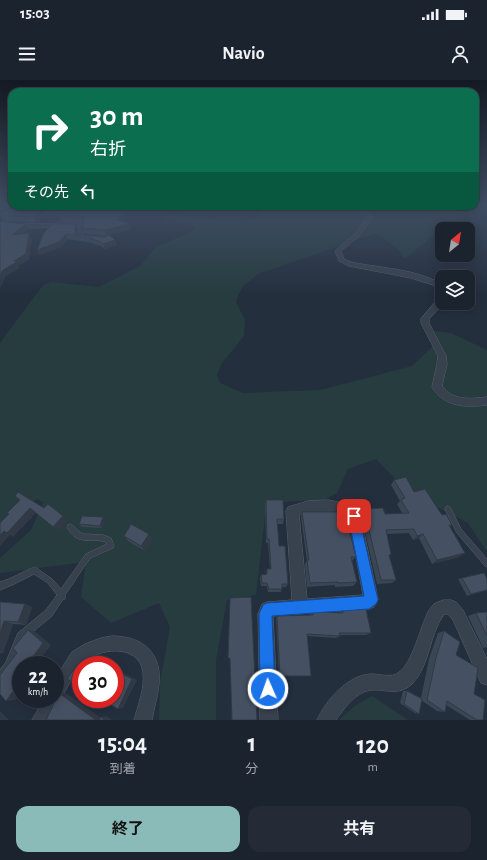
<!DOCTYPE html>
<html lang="ja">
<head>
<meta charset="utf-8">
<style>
	:root { --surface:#1b232e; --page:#242b36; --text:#f1f3f6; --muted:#a0a4aa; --line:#39404a; --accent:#8bbbb9 }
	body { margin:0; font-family:"Alegreya Sans","Noto Sans JP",sans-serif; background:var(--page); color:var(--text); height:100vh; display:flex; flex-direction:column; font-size:15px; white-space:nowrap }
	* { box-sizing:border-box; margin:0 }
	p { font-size:13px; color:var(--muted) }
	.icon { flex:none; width:22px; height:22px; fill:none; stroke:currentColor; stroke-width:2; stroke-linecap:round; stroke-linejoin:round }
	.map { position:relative; height:640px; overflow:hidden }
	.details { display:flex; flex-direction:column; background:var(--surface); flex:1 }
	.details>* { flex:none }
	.guide { position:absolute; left:8px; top:8px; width:471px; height:122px; border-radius:12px; box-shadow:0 2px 10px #0003,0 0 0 1px var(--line); background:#0b6e4f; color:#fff; overflow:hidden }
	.needle { width:26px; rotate:30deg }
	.buttons { position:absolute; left:435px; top:142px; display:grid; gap:8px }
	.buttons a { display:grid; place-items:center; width:40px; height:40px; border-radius:8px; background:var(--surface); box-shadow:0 2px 10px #0003,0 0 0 1px var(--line); font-size:20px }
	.speed { position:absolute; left:12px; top:576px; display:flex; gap:8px; font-size:20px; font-weight:700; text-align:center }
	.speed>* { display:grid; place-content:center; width:52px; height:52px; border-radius:50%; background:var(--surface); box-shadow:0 2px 10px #0003,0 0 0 1px var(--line); line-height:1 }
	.speed small { font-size:10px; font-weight:400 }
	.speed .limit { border:6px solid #d22; background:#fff; color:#111 }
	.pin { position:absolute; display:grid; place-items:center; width:34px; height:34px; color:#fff; margin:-17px; border-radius:8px; box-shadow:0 2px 6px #0006 }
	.me { position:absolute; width:44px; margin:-22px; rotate:358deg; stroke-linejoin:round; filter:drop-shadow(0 0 3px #0008) }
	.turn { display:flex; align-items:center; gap:14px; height:84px; padding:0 16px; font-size:18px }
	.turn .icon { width:52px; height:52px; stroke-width:2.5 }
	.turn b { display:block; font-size:28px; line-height:34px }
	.then { display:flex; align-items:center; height:38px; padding:0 16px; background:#0003; gap:8px; font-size:15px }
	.eta { display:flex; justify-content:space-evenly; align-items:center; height:68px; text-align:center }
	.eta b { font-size:24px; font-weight:700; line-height:28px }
	.button { display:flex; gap:8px; margin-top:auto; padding:8px 16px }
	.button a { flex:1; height:46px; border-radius:12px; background:var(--accent); color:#111; font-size:16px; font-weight:700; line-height:46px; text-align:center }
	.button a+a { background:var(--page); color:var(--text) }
	.status { display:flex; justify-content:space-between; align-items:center; height:28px; padding:0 20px; background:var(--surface); direction:ltr }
	.status svg { height:11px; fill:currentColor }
	header { display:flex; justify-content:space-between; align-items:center; height:52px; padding:0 16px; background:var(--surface); font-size:18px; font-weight:700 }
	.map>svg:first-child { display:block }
	.green { fill:#263c3f }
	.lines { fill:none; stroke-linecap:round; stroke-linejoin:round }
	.service-casing { stroke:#565f6c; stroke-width:1 }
	.minor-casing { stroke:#565f6c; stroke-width:1 }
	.service { fill:#38414e; fill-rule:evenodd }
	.minor { fill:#38414e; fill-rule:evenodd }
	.wall { fill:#3b4654 }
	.shaded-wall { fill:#303945 }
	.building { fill:#455162; stroke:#303945 }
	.route { fill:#1a73e8; stroke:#114b97 }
</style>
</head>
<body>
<div class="status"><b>15:03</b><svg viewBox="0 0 49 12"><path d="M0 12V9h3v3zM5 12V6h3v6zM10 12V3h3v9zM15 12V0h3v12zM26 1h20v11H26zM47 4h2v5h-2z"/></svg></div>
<header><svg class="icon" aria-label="menu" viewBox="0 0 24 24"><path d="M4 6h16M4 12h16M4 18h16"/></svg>Navio<svg class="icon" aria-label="person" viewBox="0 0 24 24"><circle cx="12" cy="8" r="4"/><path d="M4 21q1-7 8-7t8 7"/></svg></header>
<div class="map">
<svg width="487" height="640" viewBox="0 0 487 640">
	<rect width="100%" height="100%" fill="#242f3e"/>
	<path class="green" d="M475 124H487V131L471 127 404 179 400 171 377 153 258 194 242 207 236 222 245 240 244 256 222 283 217 295 220 303 243 313 320 310 412 286 438 261 434 251 451 253 487 270V472L468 443 409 413 376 379 348 389 337 413 323 420 282 422 265 437 256 515 227 520 216 580V640H159L160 603 170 547 159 523 111 543 81 517 86 482 0 493V478L31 450 43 422 37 419 0 443V263L43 205 52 202 99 207 140 186 156 167 191 152 196 146 165 138 162 136 173 134 243 142 258 137V127L255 126H475Z
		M372 616 408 640H339L356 625Z"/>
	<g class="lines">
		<defs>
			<path id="service" d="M448 426 450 427 461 449 487 479V487L485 486 457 453 445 429 446 427Z
				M70 444C76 446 77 452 84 454L103 455 111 458 114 466 113 468 90 478 65 515V519H63L52 536 24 559 12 588 3 600 0 601V590L6 582 18 553 46 530 57 515 48 503 34 494 12 505 0 510V502C12 499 23 491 35 487L52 499 61 509 86 474 107 464 106 462C91 457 77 467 67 447L68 445Z"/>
			<path id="minor" d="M337 126C350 126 364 128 373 137L359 156 341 171 344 179 351 182C378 188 420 189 442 205V211L433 205 411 198 349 186 339 181 335 171 355 154 367 137 361 133Z
				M0 142 21 144 82 143 85 145 83 155 92 158 89 160 77 158 79 147 21 148 0 146Z
				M439 218H442V223H444L429 239V243L446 276 447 284 442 306C453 321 470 319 487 317V325C466 328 444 327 432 307L437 284 438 276 421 243V239Z
				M328 420C341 422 353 426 361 438L378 519 374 527 369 529 273 536 278 640H260L258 534 262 524 267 522 292 520 286 431 288 427 308 421ZM318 432 341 435 350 444 363 515 307 519 299 435Z
				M444 520H451L456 522 463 530 487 579V605L481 603 453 540 448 534H444C429 555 430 586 412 604 396 619 380 605 364 612 352 617 343 630 336 640H317C326 620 348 595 371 594 379 594 392 598 398 593 413 583 420 547 429 530L434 524Z
				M112 556C142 556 162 572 159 604 158 616 154 628 152 640H134C138 625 145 608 143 592 139 563 97 567 82 585 69 600 60 622 51 640H32L44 619H55V599L72 572 85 564 101 558Z"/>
		</defs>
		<use href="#service" class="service-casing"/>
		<use href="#minor" class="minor-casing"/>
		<use href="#service" class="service"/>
		<use href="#minor" class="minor"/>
	</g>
	<path class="wall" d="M12 126H129L122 141 131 149 109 155 115 160 117 165 105 169 101 166 93 164 92 163 68 159 61 167 39 175 75 144 77 149V155L104 157 107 156 85 154 83 148 84 142H61L59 136 45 135 36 142 3 141 0 135Z
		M394 400 414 412 442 435 452 445 449 447 459 477 432 484 419 458 413 460 409 453 387 454 391 474 389 476 396 500 392 503 377 504 361 434 364 429 385 434 402 433 397 424 400 421 391 405Z
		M266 420 284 439 283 444H277L279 466 288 504 286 507H282L281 512H268L267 506H261L260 498 261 495 266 494 267 489H270L268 463H266L265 425Z
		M302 432 344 435 351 449 350 452 356 477 352 481 357 502 353 506 335 507V505L307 507 305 484 307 481 301 437Z
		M103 437 105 440 102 448 82 447 79 444Z
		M149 454 152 459 145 471 128 461 124 456Z
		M462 498 487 510 467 516 458 499Z
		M0 522 25 524 32 527 26 545 13 544 3 573H0Z
		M343 530 371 553 366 555H339L340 556 336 558 307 556 311 596H279L276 538 277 536 310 535 313 532 339 533Z
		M487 532V567L483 568 468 536 476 533Z
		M444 551 474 614 483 640H470L446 625 445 632 437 631 421 620 419 634 415 633 400 623 403 611H407L421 618 429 579 438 553Z"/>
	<path class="shaded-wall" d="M4 124H12V125L0 134V127Z
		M125 126H129L120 145 118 140Z
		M43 129 45 135 36 142 34 137Z
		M26 144 28 149 15 161 12 155Z
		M75 144 77 149V156L75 154Z
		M129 144 131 149 107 156 105 150Z
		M29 153 32 159 29 180 18 186 20 188 6 196 0 209V195L3 190 14 181Z
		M66 154 68 159 61 167 39 175 37 170Z
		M115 160 117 165 105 169 103 164Z
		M30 428 36 433 13 457 10 455 0 466V455Z
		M63 436 68 441 58 451 53 447Z
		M103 437 105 440 102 448 100 446Z
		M149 454 152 459 145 471 141 466Z
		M423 454 419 458 413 460 417 456Z
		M465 473 459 477 432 484 437 480Z
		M487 510 467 516 471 514Z
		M25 524 32 527 26 545 18 542Z
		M4 541 13 544 3 573 0 572V554Z
		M28 550 36 552 51 565 36 585H27Z
		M76 586 81 587V590Z
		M115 588 137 600 123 628 118 629Z
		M21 601V613L16 620 6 621Z
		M59 613H66L104 640H96Z
		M0 631 9 640H0Z
		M107 636 112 640H105L101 637Z"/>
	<path class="building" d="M12 126H125L118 140 129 144 105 150 83 148 84 138 80 136H59L64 131 43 129 34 137 0 135Z
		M0 141 26 144 12 155 29 153 26 174 14 181 17 182 3 190 0 195Z
		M52 144H75V154L104 157 109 155 115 160 103 164 99 161 91 159 93 158 66 154 59 162 37 170 44 153Z
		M406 397 414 412 425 409 442 435 446 434 452 445H449L465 473 437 480 423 454 417 456 414 449 386 450 391 474 389 475 396 500H381L364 429 383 428 385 434 409 433 401 420 405 418 394 400Z
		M18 412 44 428 48 424 63 436 53 447 30 428 7 453 4 451 0 455V443L9 434 7 433 20 420 15 416Z
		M266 420H283L284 439H277L279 466H285L288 504H282V509H269L267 503H262L261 495 267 494V489H271L269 459H267Z
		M302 432H343L344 435 348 436 351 449H349L356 477H351L357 502 338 503V502L310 503 307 480H309Z
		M82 436 103 437 100 446 79 444Z
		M131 444 149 454 141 466 124 456Z
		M484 493 487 499V510L471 514 462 498Z
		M251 517 257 640H232L230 578H228L230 518Z
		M0 522 25 524 18 542 4 541 0 554Z
		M366 529 371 553H339L340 556 307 554 311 596H280L277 536 313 535V532H320L343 533V530Z
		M487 532V556L476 533Z
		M28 550 43 563 27 585H21V601L6 621 0 614V595L17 573 13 568Z
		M444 551 460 562 456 575 478 588 474 614 485 620 483 640H477L447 621 445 632 427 620 436 578Z
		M76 586 81 590V607L67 599Z
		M115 590 132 599 118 629 101 619H115Z
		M407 611 422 619 419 634 404 624Z
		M59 613 96 640H46Z
		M101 637 105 640H99Z"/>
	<linearGradient id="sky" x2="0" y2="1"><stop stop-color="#141a22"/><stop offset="0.58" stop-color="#3f4d63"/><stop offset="1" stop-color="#3f4d63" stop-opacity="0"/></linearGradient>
	<rect width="487" height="214" fill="url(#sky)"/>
	<path class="route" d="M354 430 358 432 359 436 378 520 376 524 369 529 272 536 275 609 273 614 268 616 263 614 260 609 259 534 263 525 267 523 364 516 348 436 349 432Z"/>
</svg>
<div class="buttons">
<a><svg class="needle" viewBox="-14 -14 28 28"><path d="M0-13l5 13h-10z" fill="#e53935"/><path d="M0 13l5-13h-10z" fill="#a0a4aa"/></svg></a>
<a><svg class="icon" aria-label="layers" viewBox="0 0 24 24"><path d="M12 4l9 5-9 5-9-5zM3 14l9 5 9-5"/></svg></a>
</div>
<div class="speed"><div>22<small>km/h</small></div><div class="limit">30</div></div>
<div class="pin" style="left:354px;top:436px;background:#d93025"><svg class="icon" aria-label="arrive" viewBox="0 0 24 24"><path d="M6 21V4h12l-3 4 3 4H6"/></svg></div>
<svg class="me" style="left:268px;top:609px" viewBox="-20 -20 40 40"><circle r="17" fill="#1a73e8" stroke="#fff" stroke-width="3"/><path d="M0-11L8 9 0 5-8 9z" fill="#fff"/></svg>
<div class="guide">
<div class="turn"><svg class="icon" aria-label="right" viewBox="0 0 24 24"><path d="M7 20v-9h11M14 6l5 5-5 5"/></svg><div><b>30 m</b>右折</div></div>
<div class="then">その先<svg class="icon" aria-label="left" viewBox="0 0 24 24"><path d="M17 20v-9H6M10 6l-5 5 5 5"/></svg></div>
</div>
</div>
<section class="details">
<div class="eta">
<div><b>15:04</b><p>到着</p></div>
<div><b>1</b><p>分</p></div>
<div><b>120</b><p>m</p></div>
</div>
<div class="button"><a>終了</a><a>共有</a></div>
</section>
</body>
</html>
